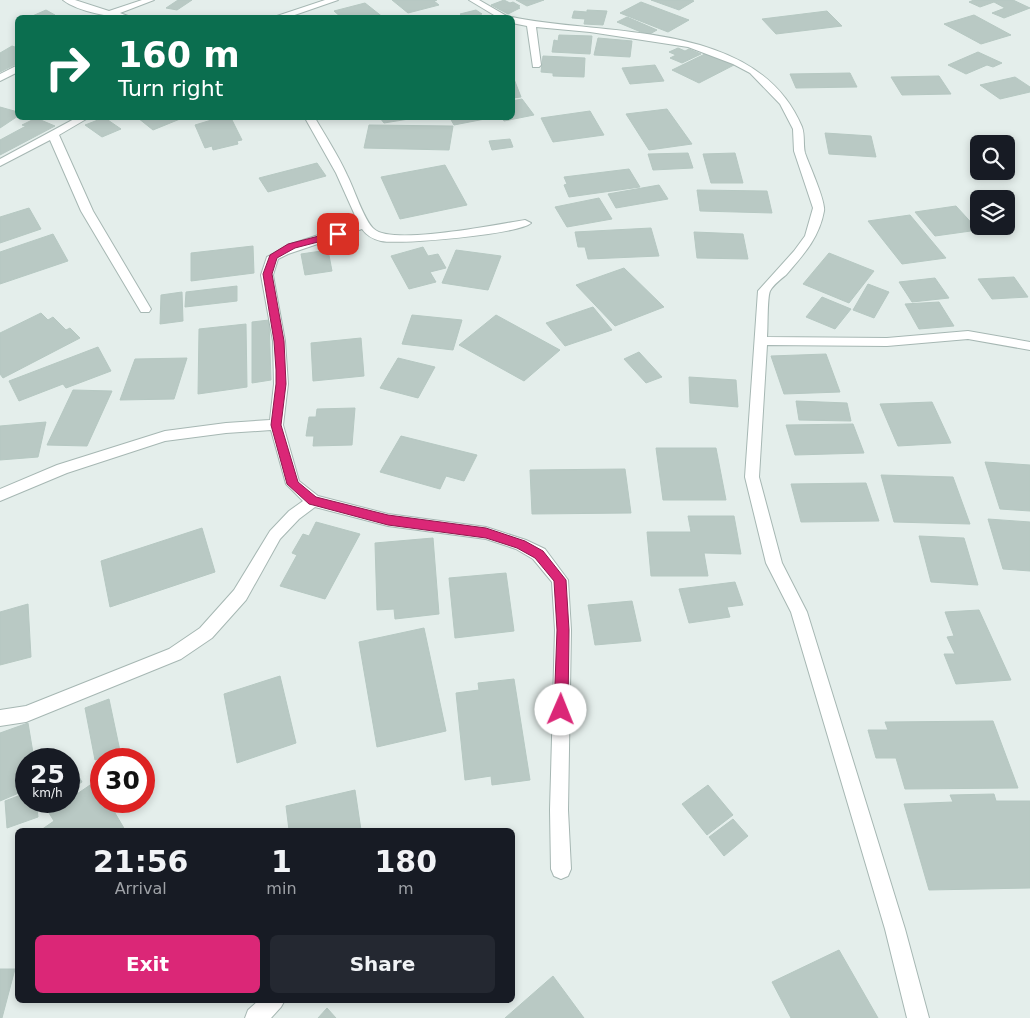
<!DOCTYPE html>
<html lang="en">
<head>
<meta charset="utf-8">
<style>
	:root { --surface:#171b24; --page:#242831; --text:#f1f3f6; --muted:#9ea1a6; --accent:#db2777 }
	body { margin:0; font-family:"DejaVu Sans",sans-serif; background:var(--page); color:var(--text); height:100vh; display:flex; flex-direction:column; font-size:19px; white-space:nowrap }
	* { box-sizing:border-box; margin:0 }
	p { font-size:16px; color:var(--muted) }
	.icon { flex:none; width:28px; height:28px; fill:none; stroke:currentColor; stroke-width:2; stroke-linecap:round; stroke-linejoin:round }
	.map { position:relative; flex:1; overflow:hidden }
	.sheet { position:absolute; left:15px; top:828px; width:500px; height:175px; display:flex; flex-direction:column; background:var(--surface); border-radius:8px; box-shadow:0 2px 8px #0003 }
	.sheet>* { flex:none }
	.banner { position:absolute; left:15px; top:15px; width:500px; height:105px; border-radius:8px; box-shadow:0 2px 8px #0003; background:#0b6e4f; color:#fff; overflow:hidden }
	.tools { position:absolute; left:970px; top:135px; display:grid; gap:10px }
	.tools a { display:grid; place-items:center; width:45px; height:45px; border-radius:8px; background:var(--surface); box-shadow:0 2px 8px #0003; font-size:25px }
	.speed { position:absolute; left:15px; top:748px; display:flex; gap:10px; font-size:25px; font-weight:700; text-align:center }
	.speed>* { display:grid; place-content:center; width:65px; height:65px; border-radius:50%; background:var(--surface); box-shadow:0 2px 8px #0003; line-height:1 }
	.speed small { font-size:12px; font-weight:400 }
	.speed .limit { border:8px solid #d22; background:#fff; color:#111 }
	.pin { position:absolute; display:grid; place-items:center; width:42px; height:42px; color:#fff; margin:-21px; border-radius:10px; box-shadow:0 2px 8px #0006 }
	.me { position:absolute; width:55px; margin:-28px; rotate:1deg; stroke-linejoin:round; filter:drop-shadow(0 0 4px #0008) }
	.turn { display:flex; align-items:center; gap:18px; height:105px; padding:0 20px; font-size:22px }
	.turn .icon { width:65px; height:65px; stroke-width:2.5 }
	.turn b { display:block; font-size:35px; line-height:42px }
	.eta { display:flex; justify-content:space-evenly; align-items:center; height:85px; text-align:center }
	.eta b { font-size:30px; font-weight:700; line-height:35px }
	.button { display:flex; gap:10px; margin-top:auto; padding:10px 20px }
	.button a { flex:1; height:58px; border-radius:8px; background:var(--accent); color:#fff; font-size:20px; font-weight:700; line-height:58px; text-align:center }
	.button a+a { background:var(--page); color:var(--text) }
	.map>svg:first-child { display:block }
	.building { fill:#b9c9c4; stroke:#b6c8c2 }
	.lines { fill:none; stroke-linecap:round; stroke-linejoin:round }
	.minor-casing { stroke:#a6b7b3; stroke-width:2 }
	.minor { fill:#fff; fill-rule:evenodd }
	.route { fill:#db2777; stroke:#8e194d }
</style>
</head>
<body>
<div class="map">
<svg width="1030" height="1018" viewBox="0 0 1030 1018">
	<rect width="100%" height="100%" fill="#e4eeeb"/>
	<path class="building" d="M178 0H192L177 10 166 8Z
		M392 0H437L434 1 439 5 408 13Z
		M504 0 510 3 513 2 520 6 517 7 520 8 508 14 491 5Z
		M516 0H544L527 6Z
		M651 0H691L694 1 679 10Z
		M974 0H1013L1030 8 1004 18 992 13 1005 8 994 2 980 7 969 2Z
		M641 2 689 20 668 32 620 13Z
		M365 3 384 18H342L334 11Z
		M46 10 55 15 49 18 30 17Z
		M476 10 482 14 465 18 460 14Z
		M587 10 607 11 603 25 584 24 585 19 572 18 574 11 587 12Z
		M827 11 842 26 776 34 762 19Z
		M974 15 1011 35 981 44 944 24Z
		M627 17 657 30 648 35 617 22Z
		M559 35 592 36 590 54 552 52 554 40 558 41Z
		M598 38 632 41 630 57 594 55Z
		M12 46 18 48V63L0 72V53Z
		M678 48 685 51 689 49 701 54 682 63 670 58 676 55 669 52Z
		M978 52 1002 63 993 67 987 65 966 74 948 65Z
		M707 53 734 65 699 83 672 70Z
		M543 56 585 58 584 77 553 76V73L541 72Z
		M655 65 664 81 630 84 622 68Z
		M850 73 857 87 796 88 790 74Z
		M939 76 951 94 902 95 891 77Z
		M1015 77 1030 87V92L1000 99 980 85Z
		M512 79H514L521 97 512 98Z
		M522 99 534 115 504 121 502 118H512V101Z
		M0 107 18 112V116L0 128Z
		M667 109 692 144 649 150 626 114Z
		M590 111 604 135 553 142 541 118Z
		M36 118 55 126 0 155V140L26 126 22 125Z
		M103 118H105L121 129 102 137 85 125Z
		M138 118H178L180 119 153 130Z
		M218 118 221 119 231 118 242 140 237 141 238 144 213 150 212 146 205 148 195 125Z
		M380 118H415L384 123Z
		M450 118H490L454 125Z
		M369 125 453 126 449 150 364 148Z
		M825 133 871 136 876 157 829 154Z
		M510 139 513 147 492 150 489 141Z
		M688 153 693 168 653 170 648 154Z
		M735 153 743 183H711L703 154Z
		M317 163 326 176 268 192 259 178Z
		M445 165 467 205 400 219 381 177Z
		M629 169 640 187 569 197 564 185 567 184 564 177Z
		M659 185 668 199 616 208 608 194Z
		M697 190 767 191 772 213 700 211Z
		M599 198 612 219 567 227 555 207Z
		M956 206 978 230 935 236 915 212Z
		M29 208 41 229 0 243V217Z
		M910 215 946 258 902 264 868 221Z
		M651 228 659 256 588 259 585 247H578L575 232Z
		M694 232 743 234 748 259 697 258Z
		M53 234 68 261 0 284V252Z
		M253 246 254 273 191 281V253Z
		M423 247 428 256 438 254 446 268 430 272 436 282 409 289 391 256Z
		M328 250 332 271 305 275 301 254Z
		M456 250 501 256 488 290 442 283Z
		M829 253 874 271 849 303 803 284Z
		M624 268 664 307 615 326 576 285Z
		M1014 277 1028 297 992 299 978 279Z
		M935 278 949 298 912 302 899 282Z
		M868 284 889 292 874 318 853 310Z
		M237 286V301L185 307 186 292Z
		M182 292 183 321 160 324 161 295Z
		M822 297 851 309 835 329 806 317Z
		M939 302 954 326 919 329 905 304Z
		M593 307 612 330 565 346 546 323Z
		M41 313 48 320 53 317 66 330 70 328 80 338 3 378 0 374V333Z
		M412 315 462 320 453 350 402 344Z
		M496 315 560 350 524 381 459 345Z
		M269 320 271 380 252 383V322Z
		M246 324 247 387 198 394 199 329Z
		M361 338 364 376 313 381 311 343Z
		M98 347 111 371 66 388 63 384 19 401 9 381Z
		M639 352 662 377 646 383 624 359Z
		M826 354 840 392 784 394 771 356Z
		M187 358 174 399 120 400 135 359Z
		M398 358 435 367 418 398 380 388Z
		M689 377 736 380 738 407 690 403Z
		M73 390 112 391 87 446 47 445Z
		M796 401 847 403 851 421 799 420Z
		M932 402 951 443 898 446 880 404Z
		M355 408 352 445 313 446 314 436H306L309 417H316L317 409Z
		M46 422 38 457 0 460V426Z
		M853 424 864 453 795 455 786 425Z
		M401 436 477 455 464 481 446 476 440 489 380 472Z
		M656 448H716L726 500H663Z
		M985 462 1030 465V511L1000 509Z
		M625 469 631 513 532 514 530 470Z
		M881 475 953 477 970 524 894 522Z
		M866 483 879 521 801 522 791 484Z
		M688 516H734L741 554 704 553 708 576H651L647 532H691Z
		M988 519 1030 522V571L1003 569Z
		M316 522 360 534 325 599 280 586 297 555 292 553 303 534 309 536Z
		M202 528 215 572 110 607 101 561Z
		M919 536 964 538 978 585 931 582Z
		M433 538 439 614 395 619 394 609 377 610 375 543Z
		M506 573 514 631 455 638 449 578Z
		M735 582 743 605 727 607 730 617 689 623 679 589Z
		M632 601 641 641 595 645 588 605Z
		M28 604 31 657 0 665V612Z
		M979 610 1011 680 956 684 944 654H955L947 637 954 636 945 612Z
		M424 628 446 731 377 747 359 642Z
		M280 676 296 743 237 763 224 694Z
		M514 679 530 780 492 785 491 776 465 780 456 693 479 690 478 683Z
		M109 699 120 751 95 760 85 708Z
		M993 721 1018 788 905 789 896 758H876L868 730H888L885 722Z
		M28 723 34 759H26V790L0 801V733Z
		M74 768 82 782 69 790V771Z
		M96 781 101 790V801H108L125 830H41L54 821 49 813Z
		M708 785 733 815 707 835 682 804Z
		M355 790 361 830H289L286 806Z
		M26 793V801H36L38 817 7 828 5 801Z
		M994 794 996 801H1030V888L929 890 904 804 953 802 950 795Z
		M733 819 748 836 724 856 709 837Z
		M839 950 878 1018H791L772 982Z
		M0 969H15L2 1018H0Z
		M553 976 584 1018H505Z
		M327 1008 336 1018H318Z"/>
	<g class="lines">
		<defs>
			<path id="minor" d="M63 0H75L109 11 142 0H154L120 13 133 18C114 18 78 12 63 0Z
				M325 0H338L286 18H271Z
				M469 0H479L510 18H499Z
				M512 17C606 37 757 19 802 127 805 135 803 145 805 153 809 165 826 201 824 211 819 238 804 254 786 275 781 279 773 285 770 291 767 298 768 328 767 337L887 338 968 331 1030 342V350L968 339 887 346 767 345 759 477 782 563 807 612 905 929 929 1018H907L885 929 791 612 766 563 745 477 758 291 794 251 805 236 813 208 794 151 793 129 780 104 750 73 733 64 688 47 590 32 536 27 541 65 539 67H533L527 26 512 23Z
				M18 65V72L0 81V74Z
				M76 118H88L59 135 93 211 151 309 149 312H141L81 211 50 140 0 166V159Z
				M305 118H315C326 137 338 155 347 175 354 188 364 221 374 229 392 246 499 224 525 220L531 223C520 234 400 245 381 241 373 239 367 236 362 229L288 254 278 259 273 275 285 341 288 384 283 425 299 481 318 496 388 514 486 527 526 540 545 549 568 580 571 630 568 810 571 869 568 876 561 879 554 876 551 869 550 810 555 630 552 582 533 559 516 549 486 539 388 526 315 507 299 519 280 539 246 600 212 638 181 659 26 722 0 726V710L26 706 169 649 200 628 234 590 270 531 289 511 303 501 286 484 271 430 226 433 165 441 67 473 0 501V489L57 465 165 431 226 423 270 420 274 384 273 341 261 275 267 257 291 244 358 222 336 173Z
				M259 1000H285L281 1007 271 1018H245L248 1010Z"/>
		</defs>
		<use href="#minor" class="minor-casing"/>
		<use href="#minor" class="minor"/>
	</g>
	<path class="route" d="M338 231 342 234 341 236 295 248 277 258 272 274 284 341 286 384 281 425 298 482 316 497 388 515 486 528 525 541 543 551 566 580 569 630 568 710 566 714 561 716 556 714 554 710 557 630 554 581 535 558 517 548 486 538 388 525 313 505 309 504 287 484 271 425 276 384V370L274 341 263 274 270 255 288 244Z"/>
</svg>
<div class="tools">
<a><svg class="icon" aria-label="search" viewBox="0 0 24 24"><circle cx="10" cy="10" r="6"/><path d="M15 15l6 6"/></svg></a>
<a><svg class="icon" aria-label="layers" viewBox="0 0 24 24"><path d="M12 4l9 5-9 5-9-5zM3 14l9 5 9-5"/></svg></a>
</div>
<div class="speed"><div>25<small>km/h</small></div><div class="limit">30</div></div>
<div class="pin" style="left:338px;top:234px;background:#d93025"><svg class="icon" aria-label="arrive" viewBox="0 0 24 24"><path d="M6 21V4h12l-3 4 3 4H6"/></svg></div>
<svg class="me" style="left:561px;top:710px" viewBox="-20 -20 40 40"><circle r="19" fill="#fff"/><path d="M0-13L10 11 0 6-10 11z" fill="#db2777"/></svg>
<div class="banner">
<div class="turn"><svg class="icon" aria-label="right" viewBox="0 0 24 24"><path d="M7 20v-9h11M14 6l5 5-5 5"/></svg><div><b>160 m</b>Turn right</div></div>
</div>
<section class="sheet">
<div class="eta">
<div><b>21:56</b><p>Arrival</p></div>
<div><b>1</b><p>min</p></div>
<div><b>180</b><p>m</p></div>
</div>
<div class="button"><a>Exit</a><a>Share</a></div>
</section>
</div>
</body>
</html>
